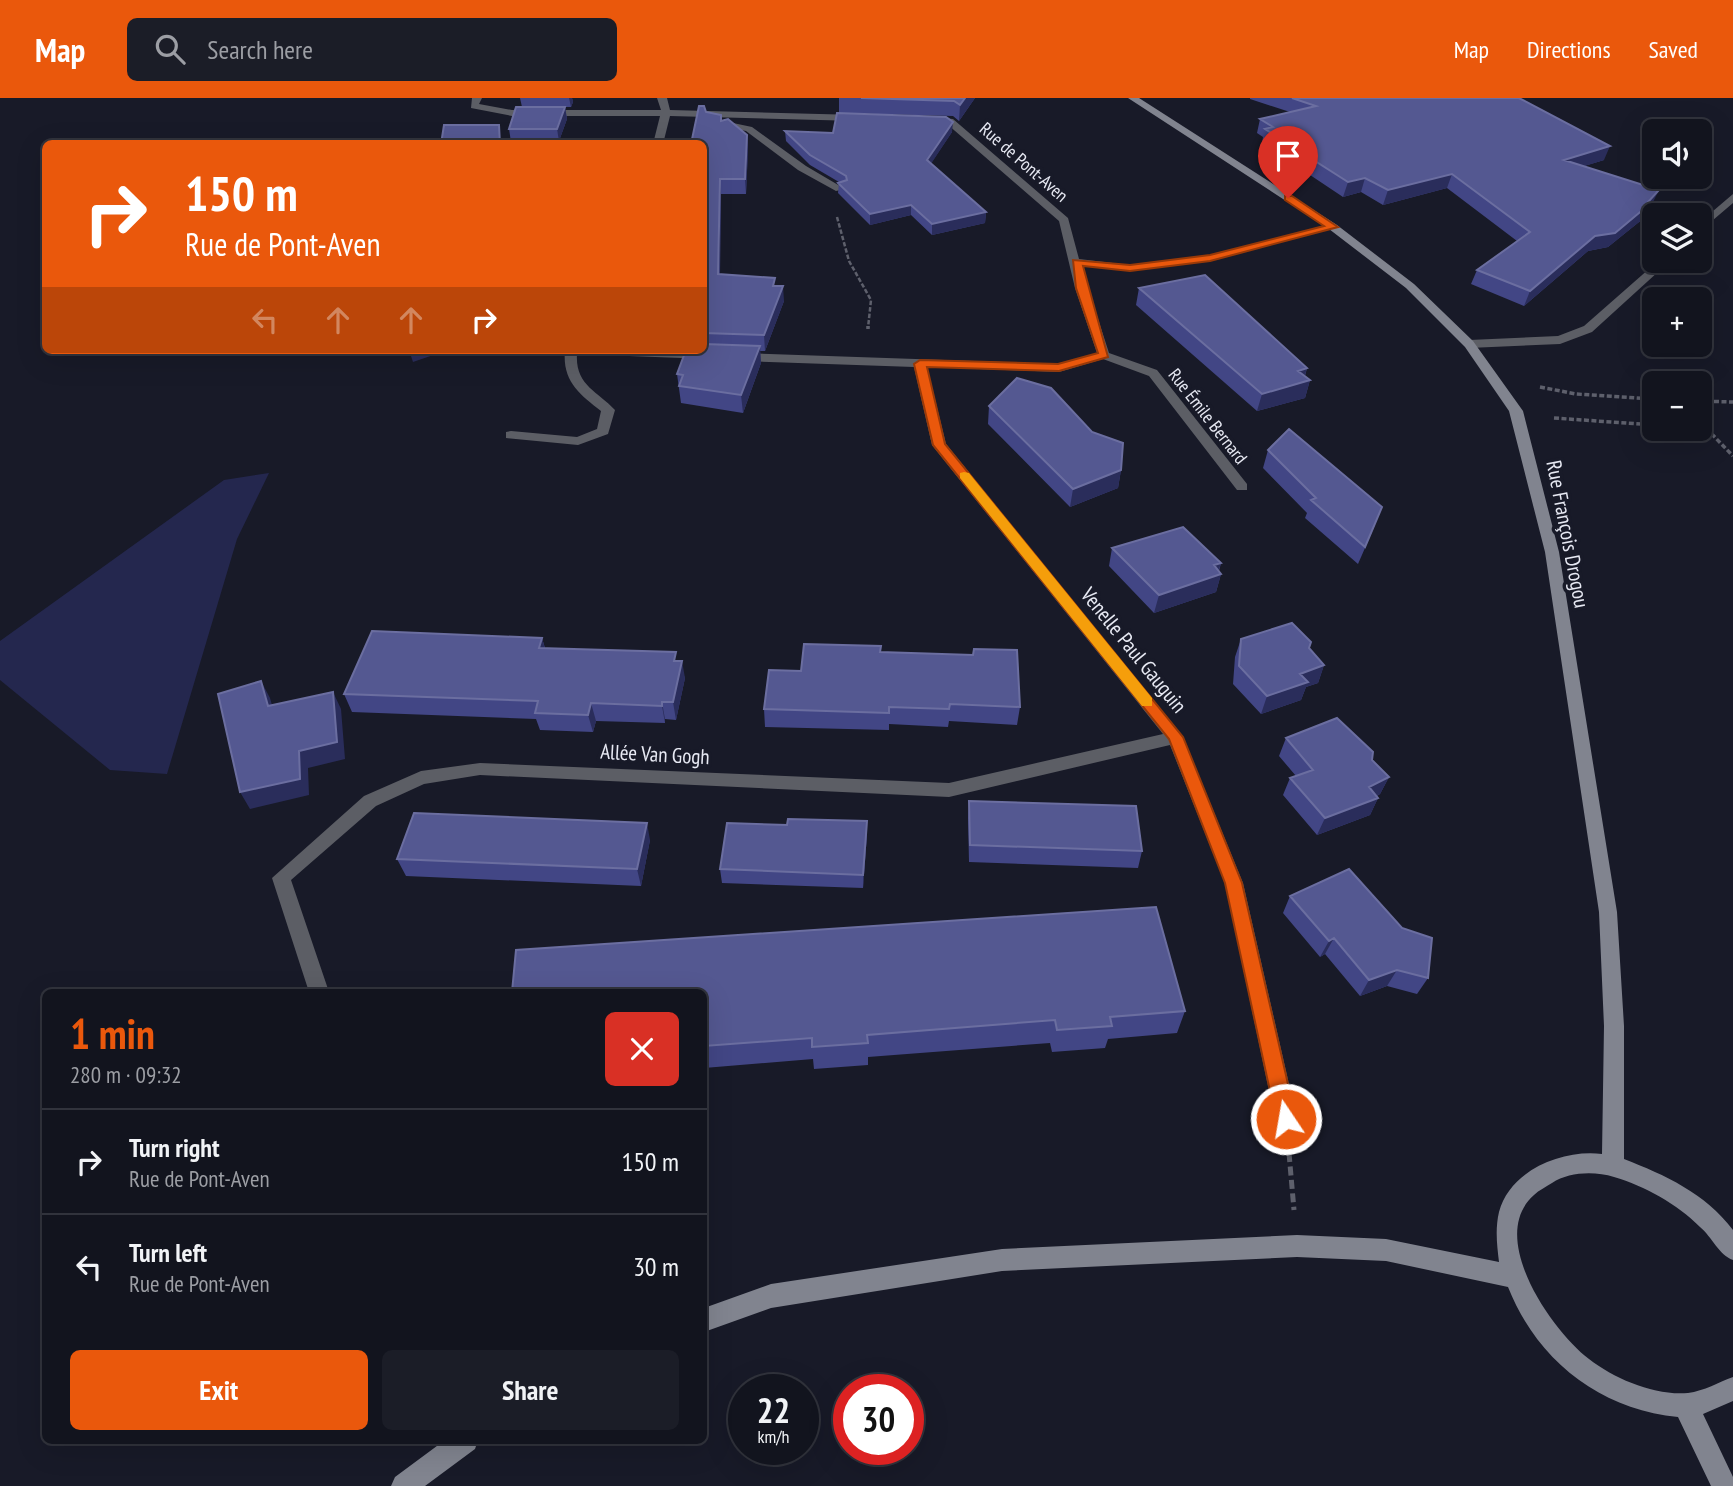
<!DOCTYPE html>
<html lang="en">
<head>
<meta charset="utf-8">
<style>
	:root { --surface:#12141e; --page:#1b1d27; --text:#f1f3f6; --muted:#9c9ea4; --line:#31333c; --accent:#ea580c }
	body { margin:0; font-family:"PT Sans Narrow",sans-serif; background:var(--page); color:var(--text); height:100vh; display:flex; flex-direction:column; font-size:26px; white-space:nowrap }
	* { box-sizing:border-box; margin:0 }
	p { font-size:23px; color:var(--muted) }
	.icon { flex:none; width:38px; height:38px; fill:none; stroke:currentColor; stroke-width:2; stroke-linecap:round; stroke-linejoin:round }
	.map { position:relative; flex:1; overflow:hidden }
	.details { position:absolute; left:42px; top:891px; width:665px; height:455px; display:flex; flex-direction:column; background:var(--surface); border-radius:10px; box-shadow:0 7px 28px #0002,0 0 0 2px var(--line) }
	.details>* { flex:none }
	.top-card { position:absolute; left:42px; top:42px; width:665px; height:214px; border-radius:10px; box-shadow:0 7px 28px #0002,0 0 0 2px var(--line); background:#ea580c; color:#fff; overflow:hidden }
	.tools { position:absolute; left:1642px; top:21px; display:grid; gap:14px }
	.tools a { display:grid; place-items:center; width:70px; height:70px; border-radius:10px; background:var(--surface); box-shadow:0 7px 28px #0002,0 0 0 2px var(--line); font-size:35px }
	.speed { position:absolute; left:728px; top:1276px; display:flex; gap:14px; font-size:35px; font-weight:700; text-align:center }
	.speed>* { display:grid; place-content:center; width:91px; height:91px; border-radius:50%; background:var(--surface); box-shadow:0 7px 28px #0002,0 0 0 2px var(--line); line-height:1 }
	.speed small { font-size:18px; font-weight:400 }
	.speed .limit { border:10px solid #d22; background:#fff; color:#111 }
	.pin { position:absolute; display:grid; place-items:center; width:60px; height:60px; color:#fff; margin:-72px -30px; border-radius:50% 50% 50% 0; rotate:-45deg; box-shadow:0 0 7px #0007 }
	.pin .icon { rotate:45deg }
	.me { position:absolute; width:77px; margin:-38px; rotate:348deg; stroke-linejoin:round; filter:drop-shadow(0 0 5px #0008) }
	.turn { display:flex; align-items:center; gap:24px; height:147px; padding:0 28px; font-size:32px }
	.turn .icon { width:91px; height:91px; stroke-width:2.5 }
	.turn b { display:block; font-size:49px; line-height:60px }
	.lanes { display:flex; align-items:center; height:66px; padding:0 28px; background:#0003; justify-content:center; gap:35px; direction:ltr }
	.lanes .off { opacity:.35 }
	.round { display:grid; place-items:center; flex:none; width:74px; height:74px; border-radius:10px; background:var(--page) }
	.overview { display:flex; align-items:center; justify-content:space-between; height:119px; padding:0 28px }
	h1 { font-size:42px; font-weight:600; line-height:52px; color:var(--accent) }
	.action { display:flex; gap:14px; margin-top:auto; padding:14px 28px }
	.action a { flex:1; height:80px; border-radius:10px; background:var(--accent); color:#fff; font-size:28px; font-weight:600; line-height:80px; text-align:center }
	.action a+a { background:var(--page); color:var(--text) }
	ul { padding:0; list-style:none }
	li { display:flex; align-items:center; gap:21px; height:105px; padding:0 28px; border-top:2px solid var(--line) }
	li div { flex:1 }
	li b { display:block; font-size:26px }
	li em { font-style:normal }
	header { display:flex; align-items:center; gap:42px; box-sizing:border-box; height:98px; padding:0 35px; background:var(--accent); color:#fff }
	header strong { font-size:33px }
	nav { display:flex; gap:38px; margin-inline-start:auto; font-size:24px }
	.search { width:490px; height:63px; background:var(--page); display:flex; align-items:center; gap:18px; box-sizing:border-box; padding:0 24px; border-radius:10px; color:var(--muted); font-size:26px }
	.map>svg:first-child { display:block }
	.green { fill:#24274e }
	.lines { fill:none; stroke-linecap:round; stroke-linejoin:round }
	.path-far2 { stroke:#5e606c; stroke-width:2.5; stroke-dasharray:4.5 2; stroke-linecap:butt }
	.path-far1 { stroke:#5e606c; stroke-width:3.5; stroke-dasharray:5 2.5; stroke-linecap:butt }
	.path { stroke:#5e606c; stroke-width:5; stroke-dasharray:9 4.5; stroke-linecap:butt }
	.street { fill:#5c5e65; fill-rule:evenodd }
	.secondary { fill:#81848f; fill-rule:evenodd }
	.wall { fill:#424685 }
	.shaded-wall { fill:#2a2d5b }
	.building { fill:#545891; stroke:#6b6ea0; stroke-width:2 }
	.route { fill:#ea580c; stroke:#983908; stroke-width:2 }
	.slow { fill:#f59e0b }
	.labels { text-anchor:middle; dominant-baseline:central; stroke-width:7; stroke-linejoin:round; paint-order:stroke }
	.far-street-label { font-size:18px; fill:#e7e9f3; stroke:#181a28 }
	.street-label { font-size:21px; fill:#e7e9f3; stroke:#181a28 }
</style>
</head>
<body>
<header>
<strong>Map</strong>
<div class="search"><svg class="icon" aria-label="search" viewBox="0 0 24 24"><circle cx="10" cy="10" r="6"/><path d="M15 15l6 6"/></svg>Search here</div>
<nav><a>Map</a><a>Directions</a><a>Saved</a></nav>
</header>
<div class="map">
<svg width="1733" height="1388" viewBox="0 0 1733 1388">
	<rect width="100%" height="100%" fill="#181a28"/>
	<path class="green" d="M269 375 237 441 167 676 110 672 0 582V543L224 382Z"/>
	<g class="lines">
		<path class="path-far2" d="M837 119 849 163 871 202 868 230"/>
		<path class="path-far1" d="M868 231V228
			M1540 289 1576 296 1654 301
			M1699 303 1733 304
			M1554 320 1654 327
			M1699 329 1706 330 1733 358"/>
		<path class="path" d="M1289 1055 1294 1112"/>
		<path class="street" d="M472 0H482L479 6 512 12H661L657 0H667L670 12 858 17 863 20 858 23 670 18 663 46H653L660 18H512L471 10Z
			M931 19 953 21 1068 120 1079 161 1130 167 1210 157 1333 126 1338 129 1210 163 1130 173 1081 168 1109 255 1157 272 1247 386V392H1237L1149 278 1103 261 1059 274 927 269 946 346 1183 639 1243 785 1297 1021 1294 1028 1286 1031 1278 1028 1275 1021 1225 785 1170 647 949 699 480 677 424 686 376 708 291 782 329 894H309L272 780 364 698 421 673 480 665 949 685 1163 636 932 347 914 269 739 263 733 259 739 255 1058 266 1097 255 1075 190 1059 123 947 26 928 24 926 22Z
			M714 21 752 29 806 68 845 91 836 93 798 72 746 33 711 26V22Z
			M1733 96V105L1699 134V125Z
			M1658 163H1670L1592 234 1560 246 1469 250 1463 246 1469 242 1558 238 1584 228Z
			M565 252C589 252 700 247 713 257L707 261 577 256C575 287 597 293 615 312L608 336 578 347 506 340V334L511 333 577 339 597 331 601 313C579 296 562 283 565 252Z"/>
		<path class="secondary" d="M1128 0H1139L1337 127 1414 186 1473 243 1523 313 1559 454 1617 814 1624 928V1061C1665 1077 1705 1095 1733 1132V1162C1719 1157 1712 1139 1700 1129 1677 1106 1645 1088 1614 1079 1594 1073 1569 1074 1552 1085 1546 1089 1539 1092 1534 1097 1486 1139 1552 1233 1589 1261 1615 1281 1655 1298 1688 1295 1704 1293 1719 1284 1733 1279V1303L1703 1316 1733 1379V1388H1711L1678 1319C1599 1311 1537 1262 1508 1189L1386 1163 1297 1159 1002 1173 771 1210 704 1234V1210L771 1186 1002 1151 1297 1137 1386 1141 1499 1164C1497 1147 1495 1131 1499 1114 1510 1072 1563 1051 1602 1056L1604 928 1599 814 1545 454 1509 313 1465 249 1406 190 1329 131Z
			M445 1342H478L475 1351 425 1388H391L395 1379Z"/>
	</g>
	<path class="wall" d="M520 0H572L573 4 571 9H565L567 21 559 43 511 44 509 31 522 9Z
		M839 0H975L959 23 953 18 839 15Z
		M1250 0H1519L1604 62 1584 68 1652 106 1648 111 1644 120 1608 149 1588 153 1524 208 1471 186 1477 172 1517 143 1447 90 1383 107 1361 94 1343 99 1262 45 1263 39 1257 35 1260 21 1290 14 1250 1Z
		M706 14 721 17V23L747 37 748 51 746 96H721L720 176 775 188 784 203 765 253H760L761 265 743 315 681 305 677 276 704 252V46Z
		M785 33 833 35 952 34 931 65 986 114 985 125 932 137 911 117 870 127 838 95 839 84 810 67 786 43Z
		M1139 190 1307 270 1305 278 1310 282 1305 300 1257 313 1136 207Z
		M989 308 1121 372 1118 390 1070 409 988 326Z
		M1268 352 1375 427 1358 466 1305 420 1307 415 1263 370Z
		M1112 450 1221 465 1219 473 1221 476 1216 494 1154 515 1109 468Z
		M542 540 545 550 677 563 685 580 676 622 665 621V625L596 623 593 634 540 632 536 621 352 614 344 596Z
		M1241 541 1309 550 1324 567 1318 585 1306 589 1301 602 1261 616 1233 586 1235 559Z
		M881 554 1020 609 1017 627 949 623 948 629 889 626V632L765 629 764 611 801 573Z
		M1286 640 1372 662 1389 679 1380 696 1377 698 1378 700 1370 717 1317 737 1283 697 1290 680 1296 678 1279 658Z
		M969 703 1142 753 1138 770 969 764 968 720Z
		M867 736 863 790 722 785 720 771Z
		M650 742 641 788 406 778 397 761Z
		M1290 798 1428 880 1417 896 1387 888 1360 898 1325 856 1320 859 1283 815Z
		M704 894 1185 913 1177 935 1108 941 1105 950 1052 954 1050 945 868 959V967L814 971 813 961 704 970Z"/>
	<path class="shaded-wall" d="M569 0H572L573 4 571 9Z
		M965 0H975L959 23 960 7Z
		M565 9 567 21 559 43 557 31Z
		M953 24 952 34 927 72V62Z
		M747 37 748 51 746 96 745 81Z
		M1610 48 1604 62 1559 76 1564 62Z
		M1452 76 1447 90 1383 107 1388 92Z
		M1365 80 1361 94 1343 99 1348 84Z
		M720 81 721 96 719 191 718 176Z
		M1659 92 1652 106 1648 111 1644 120 1608 149 1588 153 1524 208 1530 193 1595 138 1648 104Z
		M911 107V117L870 127V116Z
		M986 114 985 125 932 137V126Z
		M783 188 784 203 765 253 764 237Z
		M760 248 761 265 743 315 741 297Z
		M409 252H448L413 264Z
		M1307 270 1303 284 1310 282 1305 300 1257 313 1262 296 1298 273Z
		M1121 372 1118 390 1070 409 1073 391Z
		M1221 465 1217 477 1221 476 1216 494 1154 515 1159 497 1214 467Z
		M542 540 547 558 539 550Z
		M682 563 685 580 676 622 673 604Z
		M1324 567 1318 585 1306 589 1301 602 1261 616 1267 598 1300 576Z
		M261 583 270 600 277 625 268 608Z
		M333 594 341 611 345 661 308 670 309 697 250 711 240 694Z
		M662 604 665 621V625L662 608Z
		M591 605 596 623 593 634 588 617Z
		M1389 679 1380 696 1360 706 1369 689Z
		M1378 700 1370 717 1317 737 1325 720Z
		M867 723V736L863 790V777Z
		M647 725 650 742 641 788 637 771Z
		M1334 840 1325 856 1320 859 1329 843Z
		M1397 872 1387 888 1360 898 1369 882Z"/>
	<path class="building" d="M861 0H965L960 7 954 3Z
		M1292 0H1519L1610 48 1564 62 1659 92 1648 104 1651 105 1615 135 1595 138 1530 193 1477 172 1530 134 1452 76 1388 92 1365 80 1348 84 1265 31 1273 29 1260 21 1316 8Z
		M699 8H704L706 14 721 17V23L728 21 747 37 745 81H720L718 176 775 180 773 188H783L764 237 704 235V210L706 203H704V46H691Z
		M516 9H565L557 31H509Z
		M837 15 946 19 953 24 927 62 986 114 932 126 911 107 870 116 838 85 847 82 846 78 810 57 785 33 833 35Z
		M444 27H499L500 46H441Z
		M1205 177 1307 270 1298 273 1310 282 1262 296 1139 190Z
		M704 246 760 248 741 297 679 288 683 277 677 276 686 252H704Z
		M1017 280 1051 290 1092 334 1123 345 1121 372 1073 391 989 308Z
		M1289 331 1382 409 1365 449 1311 402 1316 400 1268 352Z
		M1183 429 1221 465 1214 467 1221 476 1159 497 1112 450Z
		M1292 525 1311 544 1309 550 1324 567 1300 576 1308 584 1267 598 1239 568 1241 541Z
		M372 533 542 540 539 550 676 554 674 563H682L673 604H662V608L591 605 588 617 535 615 538 603 344 596Z
		M804 546 881 548 880 554 973 557 974 551 1017 552 1020 609 950 606 949 611 889 609V615L764 611 769 572 801 573Z
		M261 583 268 608 333 594 337 644 299 653 300 681 240 694 218 596Z
		M1337 620 1373 654 1372 662 1389 679 1369 689 1378 700 1325 720 1290 680 1313 672 1286 640Z
		M969 703 1136 708 1142 753 970 747Z
		M414 715 647 725 637 771 397 761Z
		M788 721 867 723 863 777 720 771 727 725 787 727Z
		M1349 771 1402 830 1432 840 1428 880 1397 872 1369 882 1334 840 1329 843 1290 798Z
		M1156 809 1185 913 1110 919 1112 928 1057 932 1055 922 867 937 868 945 812 949V940L704 948V894H512L516 852Z"/>
	<path class="route" d="M1285 98H1292L1338 129 1210 163 1130 173 1083 168 1108 259 1059 273 927 269 945 346 1183 639 1242 785 1296 1021 1293 1027 1286 1030 1279 1027 1276 1021 1225 785 1169 641 933 347 914 266 920 262 1058 266 1098 255 1076 190 1073 162 1130 167 1210 157 1324 128 1285 102Z"/>
	<path class="slow" d="M964 374 969 375 1152 600V608H1142L960 380V375Z"/>
	<g class="labels">
		<g class="far-street-label">
			<text transform="translate(1024 64) rotate(41)">Rue de Pont-Aven</text>
			<text transform="translate(1208 318) rotate(52)">Rue Émile Bernard</text>
		</g>
		<g class="street-label">
			<text transform="translate(1568 436) rotate(79)">Rue François Drogou</text>
			<text transform="translate(1134 552) rotate(51)">Venelle Paul Gauguin</text>
			<text transform="translate(655 656) rotate(3)">Allée Van Gogh</text>
		</g>
	</g>
</svg>
<div class="tools">
<a><svg class="icon" aria-label="sound" viewBox="0 0 24 24"><path d="M4 9h4l5-4v14l-5-4H4zM17 9q2 3 0 6"/></svg></a>
<a><svg class="icon" aria-label="layers" viewBox="0 0 24 24"><path d="M12 4l9 5-9 5-9-5zM3 14l9 5 9-5"/></svg></a>
<a>+</a>
<a>−</a>
</div>
<div class="speed"><div>22<small>km/h</small></div><div class="limit">30</div></div>
<div class="pin" style="left:1288px;top:100px;background:#d93025"><svg class="icon" aria-label="arrive" viewBox="0 0 24 24"><path d="M6 21V4h12l-3 4 3 4H6"/></svg></div>
<svg class="me" style="left:1286px;top:1021px" viewBox="-20 -20 40 40"><circle r="17" fill="#ea580c" stroke="#fff" stroke-width="3"/><path d="M0-11L8 9 0 5-8 9z" fill="#fff"/></svg>
<div class="top-card">
<div class="turn"><svg class="icon" aria-label="right" viewBox="0 0 24 24"><path d="M7 20v-9h11M14 6l5 5-5 5"/></svg><div><b>150 m</b>Rue de Pont-Aven</div></div>
<div class="lanes"><svg class="icon off" aria-label="left" viewBox="0 0 24 24"><path d="M17 20v-9H6M10 6l-5 5 5 5"/></svg><svg class="icon off" aria-label="ahead" viewBox="0 0 24 24"><path d="M12 20V5M6 11l6-6 6 6"/></svg><svg class="icon off" aria-label="ahead" viewBox="0 0 24 24"><path d="M12 20V5M6 11l6-6 6 6"/></svg><svg class="icon" aria-label="right" viewBox="0 0 24 24"><path d="M7 20v-9h11M14 6l5 5-5 5"/></svg></div>
</div>
<section class="details">
<div class="overview"><div><h1>1 min</h1><p>280 m · 09:32</p></div><a class="round" style="background:#d93025;color:#fff"><svg class="icon" aria-label="close" viewBox="0 0 24 24"><path d="M6 6l12 12M18 6L6 18"/></svg></a></div>
<ul>
<li><svg class="icon" aria-label="right" viewBox="0 0 24 24"><path d="M7 20v-9h11M14 6l5 5-5 5"/></svg><div><b>Turn right</b><p>Rue de Pont-Aven</p></div><em>150 m</em></li>
<li><svg class="icon" aria-label="left" viewBox="0 0 24 24"><path d="M17 20v-9H6M10 6l-5 5 5 5"/></svg><div><b>Turn left</b><p>Rue de Pont-Aven</p></div><em>30 m</em></li>
</ul>
<div class="action"><a>Exit</a><a>Share</a></div>
</section>
</div>
</body>
</html>
